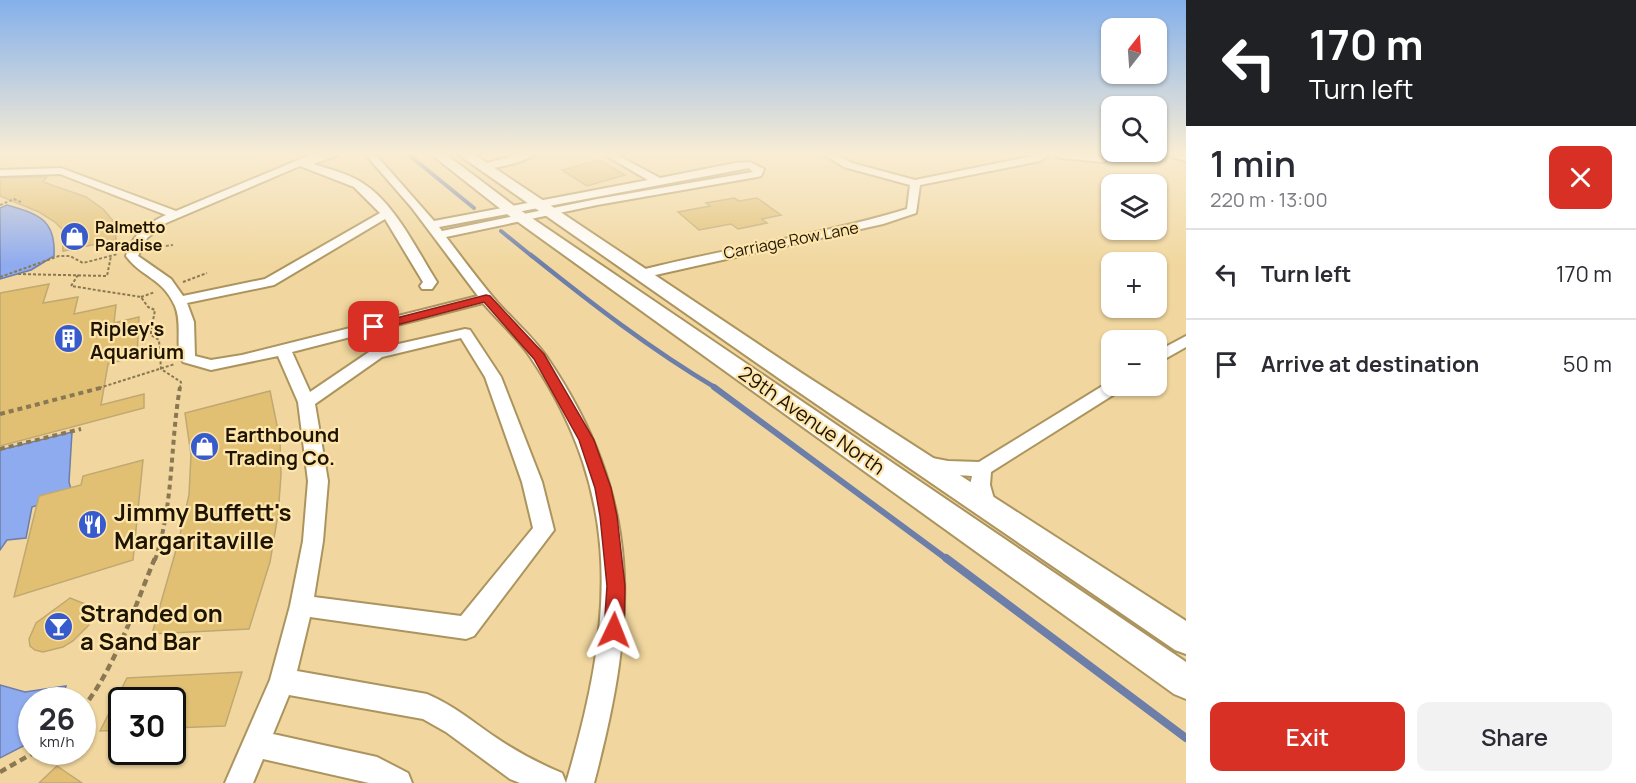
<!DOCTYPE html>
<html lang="en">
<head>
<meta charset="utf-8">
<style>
	:root { --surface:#fff; --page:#f2f2f3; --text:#2b2b33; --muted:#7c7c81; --line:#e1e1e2; --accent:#d93025 }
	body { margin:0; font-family:Manrope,sans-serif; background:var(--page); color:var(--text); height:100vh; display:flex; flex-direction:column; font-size:22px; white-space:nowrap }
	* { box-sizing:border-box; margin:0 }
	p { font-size:20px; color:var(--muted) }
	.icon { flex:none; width:33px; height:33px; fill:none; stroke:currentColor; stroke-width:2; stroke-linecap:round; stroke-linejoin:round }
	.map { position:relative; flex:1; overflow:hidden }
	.sheet { display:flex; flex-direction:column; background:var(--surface); width:450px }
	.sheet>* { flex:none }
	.hud { background:#202124; color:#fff; overflow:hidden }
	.needle { width:39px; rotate:17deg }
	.controls { position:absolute; left:1101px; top:18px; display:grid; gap:12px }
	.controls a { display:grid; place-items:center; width:66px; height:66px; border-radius:12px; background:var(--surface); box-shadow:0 2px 4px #0004; font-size:30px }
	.speed { position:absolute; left:18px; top:687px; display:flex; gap:12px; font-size:30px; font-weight:700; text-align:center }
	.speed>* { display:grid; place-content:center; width:78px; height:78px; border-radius:50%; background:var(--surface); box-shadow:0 2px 4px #0004; line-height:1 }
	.speed small { font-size:15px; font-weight:400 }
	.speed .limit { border:3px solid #111; border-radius:9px; background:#fff; color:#111 }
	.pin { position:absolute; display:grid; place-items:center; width:51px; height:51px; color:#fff; margin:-26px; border-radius:12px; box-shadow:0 3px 9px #0006 }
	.me { position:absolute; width:66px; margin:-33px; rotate:2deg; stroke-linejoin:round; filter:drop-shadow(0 0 4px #0008) }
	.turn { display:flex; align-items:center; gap:21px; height:126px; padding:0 24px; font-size:27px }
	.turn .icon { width:78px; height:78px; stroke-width:2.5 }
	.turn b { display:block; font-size:42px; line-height:51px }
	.round { display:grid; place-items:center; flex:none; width:63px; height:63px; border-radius:12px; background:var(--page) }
	.overview { display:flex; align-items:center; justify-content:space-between; height:102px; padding:0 24px }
	h1 { font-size:36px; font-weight:600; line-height:45px }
	.primary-button { display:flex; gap:12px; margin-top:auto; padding:12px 24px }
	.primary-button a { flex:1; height:69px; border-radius:12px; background:var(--accent); color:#fff; font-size:24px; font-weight:600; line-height:69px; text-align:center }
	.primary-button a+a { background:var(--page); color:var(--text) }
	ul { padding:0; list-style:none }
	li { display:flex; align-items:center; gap:18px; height:90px; padding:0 24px; border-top:2px solid var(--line) }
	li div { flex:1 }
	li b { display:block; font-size:22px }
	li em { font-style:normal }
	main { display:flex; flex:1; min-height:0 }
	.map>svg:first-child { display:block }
	.water { fill:#8fabef; stroke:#6d7ea8; stroke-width:1.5 }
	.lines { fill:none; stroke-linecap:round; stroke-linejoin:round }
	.stream-far3 { stroke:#6d7ea8; stroke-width:4 }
	.stream-far2 { stroke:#6d7ea8; stroke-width:4.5 }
	.stream-far1 { stroke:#6d7ea8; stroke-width:6 }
	.stream { stroke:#6d7ea8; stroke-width:8 }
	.building { fill:#e1c074; stroke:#c0a871; stroke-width:1.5 }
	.minor-casing { stroke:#ac945e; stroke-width:4 }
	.major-casing { stroke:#ac945e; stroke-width:4 }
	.path-far2 { stroke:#8a7852; stroke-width:2; stroke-dasharray:3 2; stroke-linecap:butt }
	.path-far1 { stroke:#8a7852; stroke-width:4; stroke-dasharray:5 4; stroke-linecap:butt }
	.path { stroke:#8a7852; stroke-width:4.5; stroke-dasharray:7 4.5; stroke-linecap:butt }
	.minor { fill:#fff; fill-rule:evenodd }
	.major { fill:#fff; fill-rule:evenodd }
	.route { fill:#d93025; stroke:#8d1f18; stroke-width:1.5 }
	.labels { text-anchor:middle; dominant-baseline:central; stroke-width:4.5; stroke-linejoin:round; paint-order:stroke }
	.far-poi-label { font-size:16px; font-weight:bold; fill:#1e1501; stroke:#fee5ac; text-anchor:start }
	.far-street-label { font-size:16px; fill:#1e1501; stroke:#fee5ac }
	.poi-label { font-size:20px; font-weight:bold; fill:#1e1501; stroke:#fee5ac; text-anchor:start }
	.street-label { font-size:20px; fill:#1e1501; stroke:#fee5ac }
	.near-poi-label { font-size:24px; font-weight:bold; fill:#1e1501; stroke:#fee5ac; text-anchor:start }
</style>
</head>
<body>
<main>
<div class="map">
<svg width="1186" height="783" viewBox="0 0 1186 783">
	<rect width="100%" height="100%" fill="#f1d79f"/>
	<path class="water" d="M7 205C39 214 56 220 54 256L31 270 0 279V208Z
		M72 432 69 482 72 493 32 507 26 538 7 540 0 550V450Z
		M0 685 25 692 66 686 62 700H32L31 742 0 758Z"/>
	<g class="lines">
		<path class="stream-far3" d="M409 155 474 208
			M501 231 533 257"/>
		<path class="stream-far2" d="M531 255C591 303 650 349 716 388"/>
		<path class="stream-far1" d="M714 387 948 560"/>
		<path class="stream" d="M946 558 1186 738"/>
	</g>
	<path class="building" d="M599 160 625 175 587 186 562 170Z
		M47 177 43 182 86 197 103 209 115 223 116 240 63 251 62 229 55 222 39 212 0 196V178Z
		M734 198 739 201 757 198 781 215 762 219 767 223 738 229 731 224 699 230 678 212 710 206 706 203Z
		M49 284 43 303 78 297 74 314 116 305 114 323 139 317 137 356 108 364 101 405 144 394V408L0 446V293Z
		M270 391 280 440 281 475 278 515 270 562 249 629 152 634 178 543 189 495 191 455 185 413Z
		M143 460 133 560 14 597 39 496 81 485 83 476Z
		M70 598 88 605 91 610 89 625 73 641 63 647 43 652 35 650 30 646 29 639 36 623Z
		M242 672 225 726 172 728V700H122V730L100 731 127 678Z
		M57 766 82 783H39Z"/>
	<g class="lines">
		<defs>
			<path id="minor" d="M310 155H339L313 164C329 169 346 173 361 182 395 203 416 249 437 282L432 289H422L420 286 423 282 385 219 274 285 187 303 194 322 195 356 211 360 242 355 478 296 412 208 366 155H376L434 221 648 180 605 155H617L660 178 735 163 750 162 764 169 761 176 757 177 597 205 446 237C463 259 479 281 497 302 513 320 532 336 546 356 645 501 637 620 594 783H566C612 628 626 499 531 358 518 338 499 322 483 303L292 352 310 392 372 350 465 329 470 330 501 377 542 482 554 530 474 636 466 639 310 617 297 671 427 694C453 705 473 722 495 737 517 752 538 763 562 773L566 783H520L510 779 446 732 423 719 289 695 273 734 377 757 408 773 412 783H369L263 759 253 783H225L270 680 290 606 303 541 308 481 298 402 278 356 211 370 183 362C174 348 183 325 175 306 162 277 142 278 126 256 131 236 148 223 166 215L60 174 0 176V170L61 168 176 211ZM300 166 354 187 380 213 265 279 183 296 171 279 138 256 147 238 166 223ZM749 168 753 172 597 199 442 231 439 227ZM461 338 485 377 522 482 533 528 461 616 314 597 323 541 328 481 315 404 382 357Z
				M518 155H534C524 162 485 173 475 166Z
				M825 155H837L852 163 915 180 1038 155H1049L1040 161 920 185 916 213 883 224 642 278 635 274 637 271C727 248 818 236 907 209L910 185 844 167Z
				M1055 155H1092L1109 159 1104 162 1060 158Z
				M1170 155H1186V161L1172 157Z
				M1186 336V347L1156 364V352Z
				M1109 382H1112V386H1123L1121 390 991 472 990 485 996 506 993 512 986 514 979 512 970 485 972 476C954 475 937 474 920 469L918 464 920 459 927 457 948 461 979 462Z"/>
			<path id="major" d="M432 155H447L517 208 1186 662V699L1174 694 507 214Z
				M459 155H475L803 374 1186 621V654L1175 650 787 384Z"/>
		</defs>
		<use href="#minor" class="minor-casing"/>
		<use href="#major" class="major-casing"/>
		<path class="path-far2" d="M0 205 14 199 21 202
			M151 248 173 245
			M18 274 107 276 111 256
			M78 275 71 286 141 297 148 307 155 310 151 331V335L159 340 161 369 181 382 180 388
			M0 277 59 256H70L83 263 118 254
			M183 282 207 273
			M141 297 155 292
			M99 388 175 364"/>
		<path class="path-far1" d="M0 414 104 387
			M0 449 81 429
			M155 560C174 504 170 444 180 387"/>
		<path class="path" d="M82 709C116 667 134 608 155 558
			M0 772 35 752"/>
		<use href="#minor" class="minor"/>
		<use href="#major" class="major"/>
	</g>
	<linearGradient id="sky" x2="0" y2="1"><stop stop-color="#84b0eb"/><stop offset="0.58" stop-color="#f9edd4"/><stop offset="1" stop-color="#f9edd4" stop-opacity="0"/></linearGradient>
	<rect width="1186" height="265" fill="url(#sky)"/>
	<path class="route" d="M486 295 490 296 544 354 594 440 611 488 617 516 625 586 624 630 621 637 614 639 607 637 604 630 607 586 600 516 595 488 579 440 534 359 484 302 374 331 367 327 369 325Z"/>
	<defs>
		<symbol id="shop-disc" viewBox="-11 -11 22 22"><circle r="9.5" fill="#375bcc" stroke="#fee5ac"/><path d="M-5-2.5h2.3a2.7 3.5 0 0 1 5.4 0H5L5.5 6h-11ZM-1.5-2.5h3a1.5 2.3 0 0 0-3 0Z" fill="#fff"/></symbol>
		<symbol id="building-disc" viewBox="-11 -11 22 22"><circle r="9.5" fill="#375bcc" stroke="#fee5ac"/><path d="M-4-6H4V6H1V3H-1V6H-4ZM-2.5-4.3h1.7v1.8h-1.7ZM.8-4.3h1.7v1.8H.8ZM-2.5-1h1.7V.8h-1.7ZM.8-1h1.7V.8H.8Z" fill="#fff"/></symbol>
		<symbol id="restaurant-disc" viewBox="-11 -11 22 22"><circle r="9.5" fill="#375bcc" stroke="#fee5ac"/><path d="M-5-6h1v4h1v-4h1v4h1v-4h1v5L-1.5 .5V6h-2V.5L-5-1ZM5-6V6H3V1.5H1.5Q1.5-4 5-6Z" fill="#fff"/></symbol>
		<symbol id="bar-disc" viewBox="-11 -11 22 22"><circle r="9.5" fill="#375bcc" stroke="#fee5ac"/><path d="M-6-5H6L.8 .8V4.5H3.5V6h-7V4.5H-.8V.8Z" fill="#fff"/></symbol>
	</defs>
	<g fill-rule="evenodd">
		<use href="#shop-disc" x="58" y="220" width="33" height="33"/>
		<use href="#building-disc" x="52" y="322" width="33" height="33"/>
		<use href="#shop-disc" x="188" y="430" width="33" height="33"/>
		<use href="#restaurant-disc" x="76" y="508" width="33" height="33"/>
		<use href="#bar-disc" x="42" y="610" width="33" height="33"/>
	</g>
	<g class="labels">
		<g class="far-poi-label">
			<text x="95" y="227">Palmetto<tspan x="95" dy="18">Paradise</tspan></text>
		</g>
		<g class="far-street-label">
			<text transform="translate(791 240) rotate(-11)">Carriage Row Lane</text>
		</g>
		<g class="poi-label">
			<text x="90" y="328">Ripley's<tspan x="90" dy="23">Aquarium</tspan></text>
			<text x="225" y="434">Earthbound<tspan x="225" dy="23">Trading Co.</tspan></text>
		</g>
		<g class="street-label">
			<text transform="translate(812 420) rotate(35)">29th Avenue North</text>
		</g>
		<g class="near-poi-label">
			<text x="114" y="511">Jimmy Buffett's<tspan x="114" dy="28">Margaritaville</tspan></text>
			<text x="80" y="612">Stranded on<tspan x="80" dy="28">a Sand Bar</tspan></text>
		</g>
	</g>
</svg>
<div class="controls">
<a><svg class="needle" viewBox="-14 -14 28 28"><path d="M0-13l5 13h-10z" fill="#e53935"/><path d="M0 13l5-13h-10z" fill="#7c7c81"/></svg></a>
<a><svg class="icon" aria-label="search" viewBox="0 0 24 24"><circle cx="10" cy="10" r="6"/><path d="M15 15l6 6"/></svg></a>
<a><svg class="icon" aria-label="layers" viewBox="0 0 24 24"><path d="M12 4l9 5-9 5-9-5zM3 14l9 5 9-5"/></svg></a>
<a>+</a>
<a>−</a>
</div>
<div class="speed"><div>26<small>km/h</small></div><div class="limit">30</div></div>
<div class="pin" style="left:374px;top:327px;background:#d93025"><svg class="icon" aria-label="arrive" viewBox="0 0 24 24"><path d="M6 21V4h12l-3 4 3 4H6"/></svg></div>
<svg class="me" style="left:614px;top:630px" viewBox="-20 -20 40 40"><path d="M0-17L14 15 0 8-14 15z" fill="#d93025" stroke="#fff" stroke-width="4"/></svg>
</div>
<section class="sheet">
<div class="hud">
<div class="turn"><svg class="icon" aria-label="left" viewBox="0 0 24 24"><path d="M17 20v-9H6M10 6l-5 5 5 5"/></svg><div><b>170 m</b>Turn left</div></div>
</div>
<div class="overview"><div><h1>1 min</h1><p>220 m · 13:00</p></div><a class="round" style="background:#d93025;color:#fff"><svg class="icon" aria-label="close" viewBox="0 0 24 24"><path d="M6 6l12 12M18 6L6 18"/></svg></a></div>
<ul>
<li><svg class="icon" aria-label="left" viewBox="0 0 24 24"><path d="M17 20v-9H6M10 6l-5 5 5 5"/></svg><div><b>Turn left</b></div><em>170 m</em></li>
<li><svg class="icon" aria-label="arrive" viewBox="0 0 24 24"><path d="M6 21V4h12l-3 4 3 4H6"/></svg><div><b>Arrive at destination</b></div><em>50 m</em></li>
</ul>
<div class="primary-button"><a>Exit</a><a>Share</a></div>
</section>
</main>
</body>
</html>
